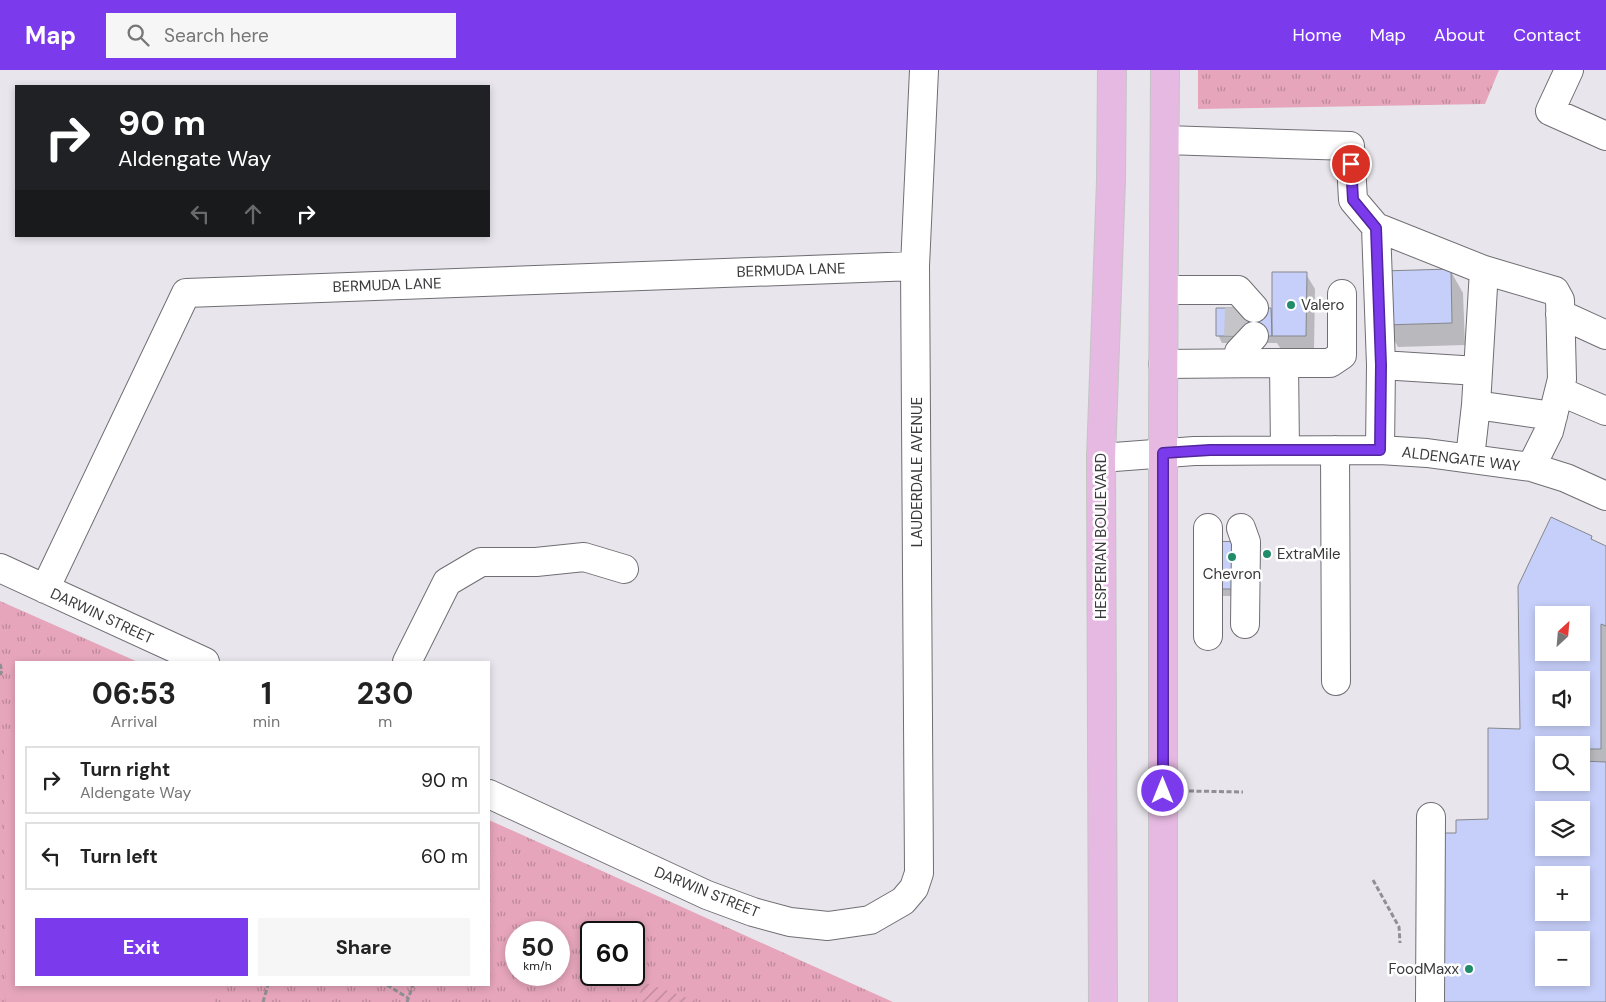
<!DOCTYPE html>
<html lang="en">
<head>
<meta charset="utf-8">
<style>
	:root { --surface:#fff; --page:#f6f6f6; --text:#222; --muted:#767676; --line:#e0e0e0; --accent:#7c3aed }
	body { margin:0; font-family:"DM Sans",sans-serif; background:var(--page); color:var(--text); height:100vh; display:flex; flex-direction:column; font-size:19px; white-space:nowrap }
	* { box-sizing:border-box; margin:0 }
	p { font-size:16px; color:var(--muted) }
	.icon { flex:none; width:28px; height:28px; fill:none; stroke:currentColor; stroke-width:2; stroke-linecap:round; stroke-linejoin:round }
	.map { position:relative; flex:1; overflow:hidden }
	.sheet { position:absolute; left:15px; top:591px; width:475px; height:325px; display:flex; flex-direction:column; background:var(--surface); border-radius:0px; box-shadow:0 2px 8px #0003 }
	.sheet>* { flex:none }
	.hud { position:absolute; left:15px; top:15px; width:475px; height:152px; border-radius:0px; box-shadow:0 2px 8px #0003; background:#202124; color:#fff; overflow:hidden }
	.needle { width:32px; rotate:26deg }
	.fabs { position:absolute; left:1535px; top:536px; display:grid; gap:10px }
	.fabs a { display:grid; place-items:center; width:55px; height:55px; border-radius:0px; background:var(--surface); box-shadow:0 2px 8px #0003; font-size:25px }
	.speed { position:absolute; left:505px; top:851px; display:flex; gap:10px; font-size:25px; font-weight:700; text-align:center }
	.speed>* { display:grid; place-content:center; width:65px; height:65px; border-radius:50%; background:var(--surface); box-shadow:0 2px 8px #0003; line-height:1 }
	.speed small { font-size:12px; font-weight:400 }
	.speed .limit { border:2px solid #111; border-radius:8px; background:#fff; color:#111 }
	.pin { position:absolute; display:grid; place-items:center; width:42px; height:42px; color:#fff; margin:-21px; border:2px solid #fff; border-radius:50%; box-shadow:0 1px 5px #0007 }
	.me { position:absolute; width:55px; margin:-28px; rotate:0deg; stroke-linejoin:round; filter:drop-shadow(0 0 4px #0008) }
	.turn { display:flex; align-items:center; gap:18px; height:105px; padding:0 20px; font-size:22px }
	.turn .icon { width:65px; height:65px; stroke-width:2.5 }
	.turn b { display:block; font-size:35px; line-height:42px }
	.lanes { display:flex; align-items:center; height:48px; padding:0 20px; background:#0003; justify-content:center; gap:25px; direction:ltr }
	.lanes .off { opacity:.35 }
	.eta { display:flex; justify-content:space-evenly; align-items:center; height:85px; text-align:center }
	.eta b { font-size:30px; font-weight:700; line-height:35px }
	.cta { display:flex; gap:10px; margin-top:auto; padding:10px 20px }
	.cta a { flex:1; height:58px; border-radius:0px; background:var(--accent); color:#fff; font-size:20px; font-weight:700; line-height:58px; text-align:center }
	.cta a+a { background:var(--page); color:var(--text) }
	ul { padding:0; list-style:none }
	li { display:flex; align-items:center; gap:15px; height:68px; margin:0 10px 8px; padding:0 10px; border:2px solid var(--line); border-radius:0px }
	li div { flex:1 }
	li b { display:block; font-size:19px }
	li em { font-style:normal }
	header { display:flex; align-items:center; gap:30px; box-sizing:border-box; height:70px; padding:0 25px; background:var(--accent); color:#fff }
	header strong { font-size:24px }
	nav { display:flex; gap:28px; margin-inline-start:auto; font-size:18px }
	.search { width:350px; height:45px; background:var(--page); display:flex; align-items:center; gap:12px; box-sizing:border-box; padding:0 18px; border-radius:0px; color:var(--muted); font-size:19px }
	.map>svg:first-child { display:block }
	.grass { fill:url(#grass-tufts); fill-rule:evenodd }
	.garden { fill:url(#garden-furrows) }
	.pitch { fill:#e6a5bb }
	.shadow { fill:#0003; fill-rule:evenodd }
	.building { fill:#c6cff9; stroke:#85878c; fill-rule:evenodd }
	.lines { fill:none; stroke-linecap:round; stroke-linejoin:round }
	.minor-tunnel { stroke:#c5c4c9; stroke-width:28; stroke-dasharray:28 14; stroke-linecap:butt }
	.minor-casing { stroke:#706e73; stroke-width:30 }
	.major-casing { stroke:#c4c4c4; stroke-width:30 }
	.path { stroke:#908f93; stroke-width:3; stroke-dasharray:5 2.5; stroke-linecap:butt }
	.minor { stroke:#fff; stroke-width:28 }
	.major { stroke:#e6b9e2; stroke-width:28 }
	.route-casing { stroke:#51269a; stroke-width:12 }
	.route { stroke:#7c3aed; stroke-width:9 }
	.poi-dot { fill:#218c6b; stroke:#fff; stroke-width:2 }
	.labels { text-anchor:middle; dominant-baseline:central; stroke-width:5; stroke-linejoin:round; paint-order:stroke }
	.street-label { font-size:15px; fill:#3a3a3c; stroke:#fff }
	.poi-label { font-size:15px; fill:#3a3a3c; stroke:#fff; text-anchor:start }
</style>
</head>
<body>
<header>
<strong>Map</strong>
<div class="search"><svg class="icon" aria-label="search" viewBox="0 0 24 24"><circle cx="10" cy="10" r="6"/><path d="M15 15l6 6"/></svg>Search here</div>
<nav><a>Home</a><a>Map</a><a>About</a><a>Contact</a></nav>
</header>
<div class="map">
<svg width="1606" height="932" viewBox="0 0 1606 932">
	<defs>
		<pattern id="grass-tufts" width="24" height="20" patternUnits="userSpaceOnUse" patternTransform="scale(1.25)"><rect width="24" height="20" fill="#e6a5bb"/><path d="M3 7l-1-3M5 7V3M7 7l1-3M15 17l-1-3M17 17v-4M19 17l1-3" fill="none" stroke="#bb8799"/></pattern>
		<pattern id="garden-furrows" width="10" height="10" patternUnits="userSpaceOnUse" patternTransform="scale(1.25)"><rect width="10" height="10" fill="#e6a5bb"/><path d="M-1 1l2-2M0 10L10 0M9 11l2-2" fill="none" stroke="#bb8799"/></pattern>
	</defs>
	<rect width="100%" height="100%" fill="#e8e6ec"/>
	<path class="grass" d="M1198 0H1499L1485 34 1198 39Z
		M0 531 138 592H16V915H489V750L893 932H0ZM516 862H559V905H516ZM591 862H634V905H591Z"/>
	<path class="garden" d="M644 912 698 932H637Z"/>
	<path class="pitch" d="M4 679 16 680V915H214V932H6Z"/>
	<path class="shadow" d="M1450 200 1463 223 1465 275 1398 277 1385 254Z
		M1306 204 1315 219 1314 281H1282L1277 273H1222L1218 265 1271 239 1273 243Z
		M1591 467 1594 472 1606 477V932H1444L1457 764 1489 751 1521 660 1519 516ZM1544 545H1581V582H1544ZM1544 610H1581V648H1544ZM1544 675H1581V712H1544ZM1544 740H1581V778H1544ZM1544 805H1581V842H1544ZM1544 870H1581V908H1544Z
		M1203 473 1255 526H1208Z"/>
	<path class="building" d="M1451 199 1452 253 1384 255 1382 201Z
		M1272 202H1307L1306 266H1272Z
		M1216 238H1271L1272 266H1216Z
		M1551 447 1592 466 1591 469 1606 476V556L1601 554V679H1581V675H1544V712H1581V691L1606 692V932H1443V763H1456V750L1488 749V658L1520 659 1518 516ZM1544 545H1581V582H1544ZM1544 610H1581V648H1544ZM1544 740H1581V778H1544ZM1544 805H1581V842H1544ZM1544 870H1581V908H1544Z
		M1202 471 1252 472V519H1202Z"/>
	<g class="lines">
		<path class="minor-tunnel" d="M1238 266 1239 238"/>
		<defs>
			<path id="minor" d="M1569 0 1550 41 1606 66
				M1165 70 1350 76 1353 130 1376 157 1484 200 1555 221 1560 230 1562 309 1549 361 1531 397
				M1376 157 1381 295 1380 380
				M1164 220H1238L1254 238
				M1560 244 1606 265
				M1239 292V282L1254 266
				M1284 293H1330L1342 285V224
				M1163 294 1284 293 1285 380
				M1381 295 1478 301
				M1559 321 1606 341
				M1476 335 1553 346
				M1335 380 1336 611
				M1101 388 1194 381 1380 380 1427 383 1531 397 1566 408 1606 426
				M1470 388 1476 335 1484 200
				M1241 458 1246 472 1245 554
				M0 498 205 592
				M45 519 186 223 915 196
				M1208 566V458
				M407 592 447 512 481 492H536L584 487 624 499
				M489 724 707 825 753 842 790 852 828 856 870 850 903 831 914 818 919 803 915 196 924 0
				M1430 932 1431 747"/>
			<path id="major" d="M1103 932 1101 388 1111 110 1112 0
				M1163 932V345L1165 0"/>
		</defs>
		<use href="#minor" class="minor-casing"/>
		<use href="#major" class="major-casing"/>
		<path class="path" d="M0 594 2 601 0 605
			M1189 721 1243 722
			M1373 810 1399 857 1400 873
			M387 915 408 928
			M263 932 268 915
			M407 932 413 915"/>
		<use href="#minor" class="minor"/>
		<use href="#major" class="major"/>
	</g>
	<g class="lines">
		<defs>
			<path id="route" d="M1163 721V383L1210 380H1380L1381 295 1376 158 1353 130 1351 94"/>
		</defs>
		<use href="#route" class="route-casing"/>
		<use href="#route" class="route"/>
	</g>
	<g class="poi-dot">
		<circle cx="1291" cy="235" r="5"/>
		<circle cx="1267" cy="484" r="5"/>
		<circle cx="1232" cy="487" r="5"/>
		<circle cx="1469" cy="899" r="5"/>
	</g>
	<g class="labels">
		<g class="street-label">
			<text transform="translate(791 200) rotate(-2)">BERMUDA LANE</text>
			<text transform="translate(387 215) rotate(-2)">BERMUDA LANE</text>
			<text transform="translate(1461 389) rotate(7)">ALDENGATE WAY</text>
			<text transform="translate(917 402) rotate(-90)">LAUDERDALE AVENUE</text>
			<text transform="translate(1101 466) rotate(-90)">HESPERIAN BOULEVARD</text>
			<text transform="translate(102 546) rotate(25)">DARWIN STREET</text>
			<text transform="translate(707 822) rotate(22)">DARWIN STREET</text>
		</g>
		<g class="poi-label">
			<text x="1301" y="235">Valero</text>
			<text x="1277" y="484">ExtraMile</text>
			<text x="1232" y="504" text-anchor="middle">Chevron</text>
			<text x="1459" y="899" text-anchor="end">FoodMaxx</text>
		</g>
	</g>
</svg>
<div class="fabs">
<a><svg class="needle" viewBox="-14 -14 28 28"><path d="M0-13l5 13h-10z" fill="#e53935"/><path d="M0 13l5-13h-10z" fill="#767676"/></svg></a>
<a><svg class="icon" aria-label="sound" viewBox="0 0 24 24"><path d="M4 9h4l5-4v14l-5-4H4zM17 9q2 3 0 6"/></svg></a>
<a><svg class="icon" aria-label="search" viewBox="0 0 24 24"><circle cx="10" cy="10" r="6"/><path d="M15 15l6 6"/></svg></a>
<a><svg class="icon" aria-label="layers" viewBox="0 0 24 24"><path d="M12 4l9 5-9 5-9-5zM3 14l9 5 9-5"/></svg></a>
<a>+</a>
<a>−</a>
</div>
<div class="speed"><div>50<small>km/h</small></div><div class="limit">60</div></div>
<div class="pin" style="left:1351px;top:94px;background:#d93025"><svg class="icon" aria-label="arrive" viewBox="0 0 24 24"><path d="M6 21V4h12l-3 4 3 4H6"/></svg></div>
<svg class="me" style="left:1163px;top:721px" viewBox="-20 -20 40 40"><circle r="17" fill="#7c3aed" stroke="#fff" stroke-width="3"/><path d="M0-11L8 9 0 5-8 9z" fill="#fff"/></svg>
<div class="hud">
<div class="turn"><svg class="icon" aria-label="right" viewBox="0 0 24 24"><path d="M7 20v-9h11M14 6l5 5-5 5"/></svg><div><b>90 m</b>Aldengate Way</div></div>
<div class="lanes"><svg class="icon off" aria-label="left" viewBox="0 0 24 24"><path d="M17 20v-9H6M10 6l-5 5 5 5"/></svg><svg class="icon off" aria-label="ahead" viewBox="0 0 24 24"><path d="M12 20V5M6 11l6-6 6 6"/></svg><svg class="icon" aria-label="right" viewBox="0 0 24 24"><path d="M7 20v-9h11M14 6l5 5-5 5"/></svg></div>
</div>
<section class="sheet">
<div class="eta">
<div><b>06:53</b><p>Arrival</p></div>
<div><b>1</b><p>min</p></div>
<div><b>230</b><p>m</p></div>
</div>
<ul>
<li><svg class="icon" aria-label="right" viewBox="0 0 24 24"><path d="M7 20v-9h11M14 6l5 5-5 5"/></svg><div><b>Turn right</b><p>Aldengate Way</p></div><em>90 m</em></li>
<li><svg class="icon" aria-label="left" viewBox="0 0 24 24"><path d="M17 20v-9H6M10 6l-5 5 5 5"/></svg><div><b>Turn left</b></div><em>60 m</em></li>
</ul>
<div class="cta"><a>Exit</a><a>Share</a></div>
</section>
</div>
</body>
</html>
